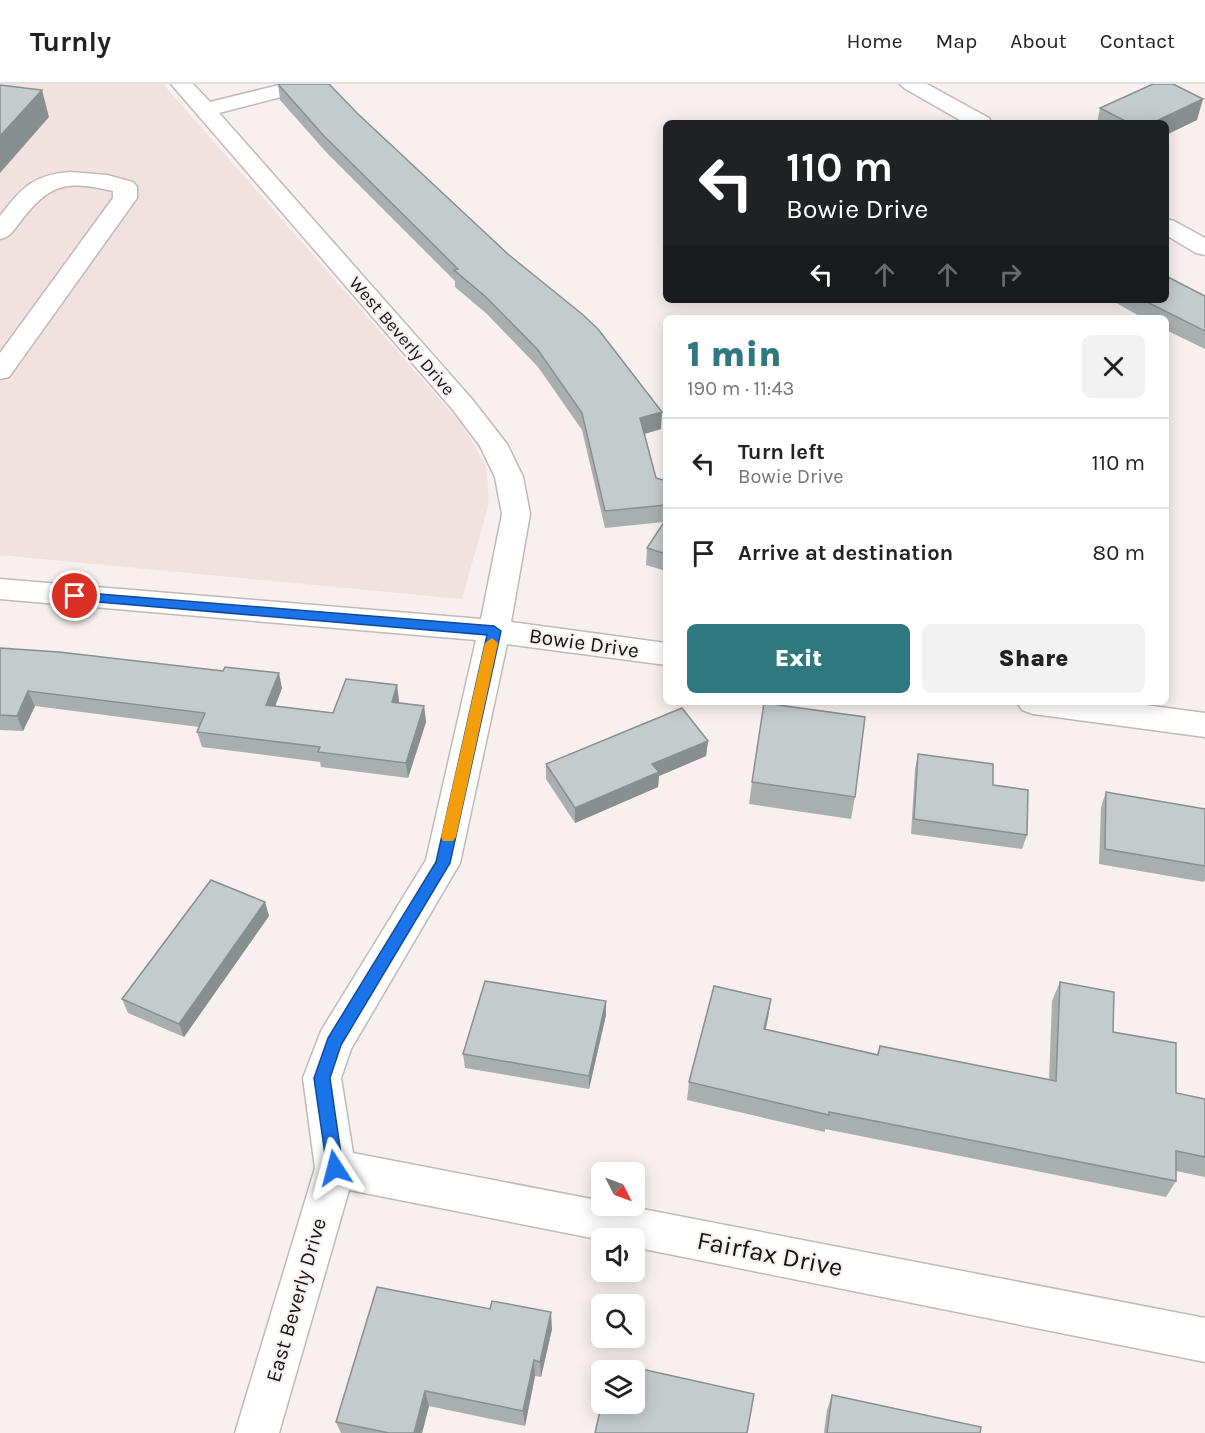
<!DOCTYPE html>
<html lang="en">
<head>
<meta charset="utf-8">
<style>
	:root { --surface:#fff; --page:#f2f2f2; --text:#222; --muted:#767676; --line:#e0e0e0; --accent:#2f7880 }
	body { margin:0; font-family:Karla,sans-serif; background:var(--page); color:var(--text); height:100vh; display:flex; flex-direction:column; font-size:22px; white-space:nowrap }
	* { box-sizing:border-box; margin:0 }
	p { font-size:20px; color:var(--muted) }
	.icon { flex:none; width:33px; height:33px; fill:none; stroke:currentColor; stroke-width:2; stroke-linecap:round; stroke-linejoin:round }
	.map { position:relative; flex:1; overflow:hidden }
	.drawer { position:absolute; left:663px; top:231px; width:506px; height:390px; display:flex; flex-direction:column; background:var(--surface); border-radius:9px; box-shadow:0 3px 15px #0003 }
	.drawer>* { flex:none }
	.hud { position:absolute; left:663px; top:36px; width:506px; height:183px; border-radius:9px; box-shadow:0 3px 15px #0003; background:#202124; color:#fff; overflow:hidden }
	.needle { width:39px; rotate:132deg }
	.buttons { position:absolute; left:591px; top:1078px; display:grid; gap:12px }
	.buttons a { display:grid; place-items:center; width:54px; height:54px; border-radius:9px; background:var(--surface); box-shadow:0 3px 15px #0003; font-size:30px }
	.pin { position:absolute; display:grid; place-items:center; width:51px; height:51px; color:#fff; margin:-26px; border:3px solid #fff; border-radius:50%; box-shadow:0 2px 6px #0007 }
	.me { position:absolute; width:66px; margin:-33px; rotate:351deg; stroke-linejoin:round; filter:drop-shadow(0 0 4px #0008) }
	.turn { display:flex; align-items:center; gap:21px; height:126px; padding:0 24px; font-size:27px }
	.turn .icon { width:78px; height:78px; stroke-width:2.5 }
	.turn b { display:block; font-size:42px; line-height:51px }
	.lanes { display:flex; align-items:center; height:57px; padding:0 24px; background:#0003; justify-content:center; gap:30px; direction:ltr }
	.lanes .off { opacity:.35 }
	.round { display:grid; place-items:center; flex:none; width:63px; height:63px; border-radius:9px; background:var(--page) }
	.headline { display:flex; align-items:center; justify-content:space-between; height:102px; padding:0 24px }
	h1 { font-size:36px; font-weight:800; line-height:45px; color:var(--accent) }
	.action { display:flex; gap:12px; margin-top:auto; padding:12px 24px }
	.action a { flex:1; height:69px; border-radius:9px; background:var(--accent); color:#fff; font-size:24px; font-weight:800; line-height:69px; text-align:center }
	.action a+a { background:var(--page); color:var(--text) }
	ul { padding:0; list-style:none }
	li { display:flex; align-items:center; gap:18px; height:90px; padding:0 24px; border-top:2px solid var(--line) }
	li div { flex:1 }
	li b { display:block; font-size:22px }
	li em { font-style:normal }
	header { display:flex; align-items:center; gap:36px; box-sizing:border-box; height:84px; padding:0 30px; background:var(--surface); border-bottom:2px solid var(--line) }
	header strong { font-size:28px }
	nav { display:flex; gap:33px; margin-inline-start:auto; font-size:21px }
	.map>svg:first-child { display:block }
	.built { fill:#f2e2df }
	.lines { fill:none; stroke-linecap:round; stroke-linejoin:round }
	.minor-casing { stroke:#c0b9b8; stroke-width:3 }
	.minor { fill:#fff; fill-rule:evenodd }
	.wall { fill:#a9afaf }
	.shaded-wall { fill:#898e8f }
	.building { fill:#c4cbcc; stroke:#898e8f; stroke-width:1.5 }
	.route { fill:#1a73e8; stroke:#114b97; stroke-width:1.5 }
	.slow { fill:#f59e0b }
	.labels { text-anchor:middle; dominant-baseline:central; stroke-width:4.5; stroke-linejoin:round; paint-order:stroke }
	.far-street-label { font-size:18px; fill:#161413; stroke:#f7f0ef }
	.street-label { font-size:21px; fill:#161413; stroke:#f7f0ef }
	.near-street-label { font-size:26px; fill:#161413; stroke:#f7f0ef }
</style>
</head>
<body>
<header>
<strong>Turnly</strong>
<nav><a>Home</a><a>Map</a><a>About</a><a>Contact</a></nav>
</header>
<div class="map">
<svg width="1205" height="1349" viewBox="0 0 1205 1349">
	<rect width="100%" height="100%" fill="#f7f0ef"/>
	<path class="built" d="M0 0H163L463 342 486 382 489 419 462 515 0 471Z"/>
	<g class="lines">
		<defs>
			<path id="minor" d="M171 0H193L210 18 283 0H320L316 4 219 29 471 314 507 360 523 393 530 430 511 538 666 559V581L507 560 460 779 351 965 341 994 353 1069 602 1117V1122H627L1205 1234V1278L634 1163V1155L602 1156 349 1106 279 1349H235L315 1084 303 994 321 947 426 776 476 556 0 515V495L481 535 502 430 495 393 480 362 453 326Z
				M900 0H927L989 34 992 39H965L904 4Z
				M70 88 107 91 133 98 137 103V114L9 293 0 295V269L113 114V107C66 96 50 99 20 138 14 146 10 153 0 155V132C22 104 32 91 70 88Z
				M1166 135 1174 137 1205 154V171L1196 169 1166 151Z
				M1017 618H1123L1205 629V653L1033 630 1022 626Z"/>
		</defs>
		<use href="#minor" class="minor-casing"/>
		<use href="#minor" class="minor"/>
	</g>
	<path class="wall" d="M278 0 661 345 645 350 656 394 666 397V487L646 481 647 464 664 438 605 444 582 346 538 283 487 230 455 203V197L326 68 280 16Z
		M1100 24 1197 36 1166 39H1097Z
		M1191 206 1205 212V265L1166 246V234H1143L1111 216H1166Z
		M0 564 282 604 275 622 333 629 397 601 399 617V619L424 622 426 638 408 694 321 683 320 678 202 663 197 648 199 643 35 622 23 647 0 646Z
		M708 657 706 672 659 692 658 703 575 739 546 695V680Z
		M918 670 993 701 1027 751 1022 765 911 750 915 685Z
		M752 698 855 713 851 735 749 720Z
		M1106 708 1205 725V795L1204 798 1099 780 1101 723Z
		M265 818 269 832 184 953 128 929 122 915Z
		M1060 898 1113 948 1176 1009 1205 1015V1093L1176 1087V1097L1166 1113 825 1045V1048L687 1016 689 998 771 915 766 945 877 970 880 962 1049 996 1052 917Z
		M606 931 589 1005 465 984 463 970Z
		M552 1245 541 1293 535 1292 525 1342 429 1322 422 1349H341L336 1338Z
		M832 1311 980 1349H824L827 1326Z"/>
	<path class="shaded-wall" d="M42 6 49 33 0 89V52Z
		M1203 15 1197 36 1166 51V39H1152Z
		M662 328 661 345 640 351V334Z
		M279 589 282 604 270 636 266 621Z
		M397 601 399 617 394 633 392 618Z
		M28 607 35 622 23 647 17 632Z
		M424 622 426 638 408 694 406 679Z
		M708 657 706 672 659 692 658 703 575 739V724L652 680Z
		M265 818 269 832 184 953 179 940Z
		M771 915 768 934 761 963 764 945Z
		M606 917V931L589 1005V992Z
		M551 1228 552 1245 541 1293 540 1278Z
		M534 1276 535 1292 525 1342 523 1327Z
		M425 1307 429 1322 422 1349H414Z"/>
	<path class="building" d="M278 0H329L358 30 509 171 582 230 598 245 662 328 640 334 656 394 666 397V421L605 427 582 329 538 266 486 213 454 186 458 185 323 51Z
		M1153 0H1173L1203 15 1152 39H1129L1100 24Z
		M0 1 42 6 0 52Z
		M1166 192 1205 212V247L1143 216H1166Z
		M666 435V470L647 464Z
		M0 564 59 568 223 587 225 583 279 589 266 621 333 629 346 595 397 601 392 618 424 622 406 679 318 668 320 663 197 648 205 629 28 607 17 632 0 631Z
		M764 619 865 633 855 713 752 698Z
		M682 624 708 657 652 680 659 688 575 724 546 680Z
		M918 670 993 680V701L1028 706 1027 751 914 735Z
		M1106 708 1205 725V782L1105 765Z
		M211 796 265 818 179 940 122 915Z
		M485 897 606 917 589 992 463 970Z
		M1060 898 1114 908 1113 948 1176 959V1009L1205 1015V1073L1176 1067V1097L829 1028V1031L689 998 714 902 771 915 764 945 878 971 880 962 1056 997Z
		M377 1203 490 1225 492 1217 551 1228 540 1278 534 1276 523 1327 425 1307 414 1349H389L336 1338Z
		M610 1278 754 1310 747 1349H595L602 1318V1320H634V1287H608Z
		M832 1311 981 1343 980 1349H827Z"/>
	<path class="route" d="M75 508 494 542 501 547 450 779 341 961 330 994 343 1084 341 1089 335 1092 329 1089 327 1084 314 994 328 954 436 778 487 551 75 516 69 512Z"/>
	<path class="slow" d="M492 554 498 559 456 753 453 757H443L441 753 485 559Z"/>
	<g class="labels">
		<g class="far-street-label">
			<text transform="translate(402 252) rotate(49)">West Beverly Drive</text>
		</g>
		<g class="street-label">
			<text transform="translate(584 559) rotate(8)">Bowie Drive</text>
			<text transform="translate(296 1216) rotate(-74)">East Beverly Drive</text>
		</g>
		<g class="near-street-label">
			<text transform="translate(770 1170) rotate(11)">Fairfax Drive</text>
		</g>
	</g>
</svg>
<div class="buttons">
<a><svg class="needle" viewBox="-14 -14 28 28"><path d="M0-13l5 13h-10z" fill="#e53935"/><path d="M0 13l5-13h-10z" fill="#767676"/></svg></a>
<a><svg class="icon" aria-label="sound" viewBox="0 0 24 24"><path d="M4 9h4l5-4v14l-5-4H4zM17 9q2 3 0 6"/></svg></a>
<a><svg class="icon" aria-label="search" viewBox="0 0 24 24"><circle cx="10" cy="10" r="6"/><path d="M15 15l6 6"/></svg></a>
<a><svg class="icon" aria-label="layers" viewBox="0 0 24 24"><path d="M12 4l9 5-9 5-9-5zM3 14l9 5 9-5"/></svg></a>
</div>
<div class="pin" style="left:75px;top:512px;background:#d93025"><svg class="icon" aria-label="arrive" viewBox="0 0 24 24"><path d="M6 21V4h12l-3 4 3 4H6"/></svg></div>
<svg class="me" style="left:335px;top:1084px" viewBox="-20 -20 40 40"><path d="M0-17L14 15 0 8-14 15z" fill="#1a73e8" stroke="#fff" stroke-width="4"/></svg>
<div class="hud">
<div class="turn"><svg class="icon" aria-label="left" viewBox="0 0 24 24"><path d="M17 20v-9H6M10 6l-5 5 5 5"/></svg><div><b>110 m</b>Bowie Drive</div></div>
<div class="lanes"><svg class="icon" aria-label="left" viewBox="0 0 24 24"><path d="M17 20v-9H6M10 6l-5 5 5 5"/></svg><svg class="icon off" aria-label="ahead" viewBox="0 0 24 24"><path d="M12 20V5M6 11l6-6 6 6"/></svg><svg class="icon off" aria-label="ahead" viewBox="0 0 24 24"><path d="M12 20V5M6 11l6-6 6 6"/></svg><svg class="icon off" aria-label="right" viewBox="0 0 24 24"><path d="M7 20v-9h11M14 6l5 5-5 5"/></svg></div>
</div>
<section class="drawer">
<div class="headline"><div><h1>1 min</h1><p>190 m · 11:43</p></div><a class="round"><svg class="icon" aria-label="close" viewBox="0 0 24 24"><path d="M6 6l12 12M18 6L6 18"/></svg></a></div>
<ul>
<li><svg class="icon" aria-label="left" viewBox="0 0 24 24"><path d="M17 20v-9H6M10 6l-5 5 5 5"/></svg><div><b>Turn left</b><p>Bowie Drive</p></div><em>110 m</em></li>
<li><svg class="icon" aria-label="arrive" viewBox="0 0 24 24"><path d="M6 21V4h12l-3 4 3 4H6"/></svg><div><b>Arrive at destination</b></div><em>80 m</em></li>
</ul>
<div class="action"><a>Exit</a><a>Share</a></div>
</section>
</div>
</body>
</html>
